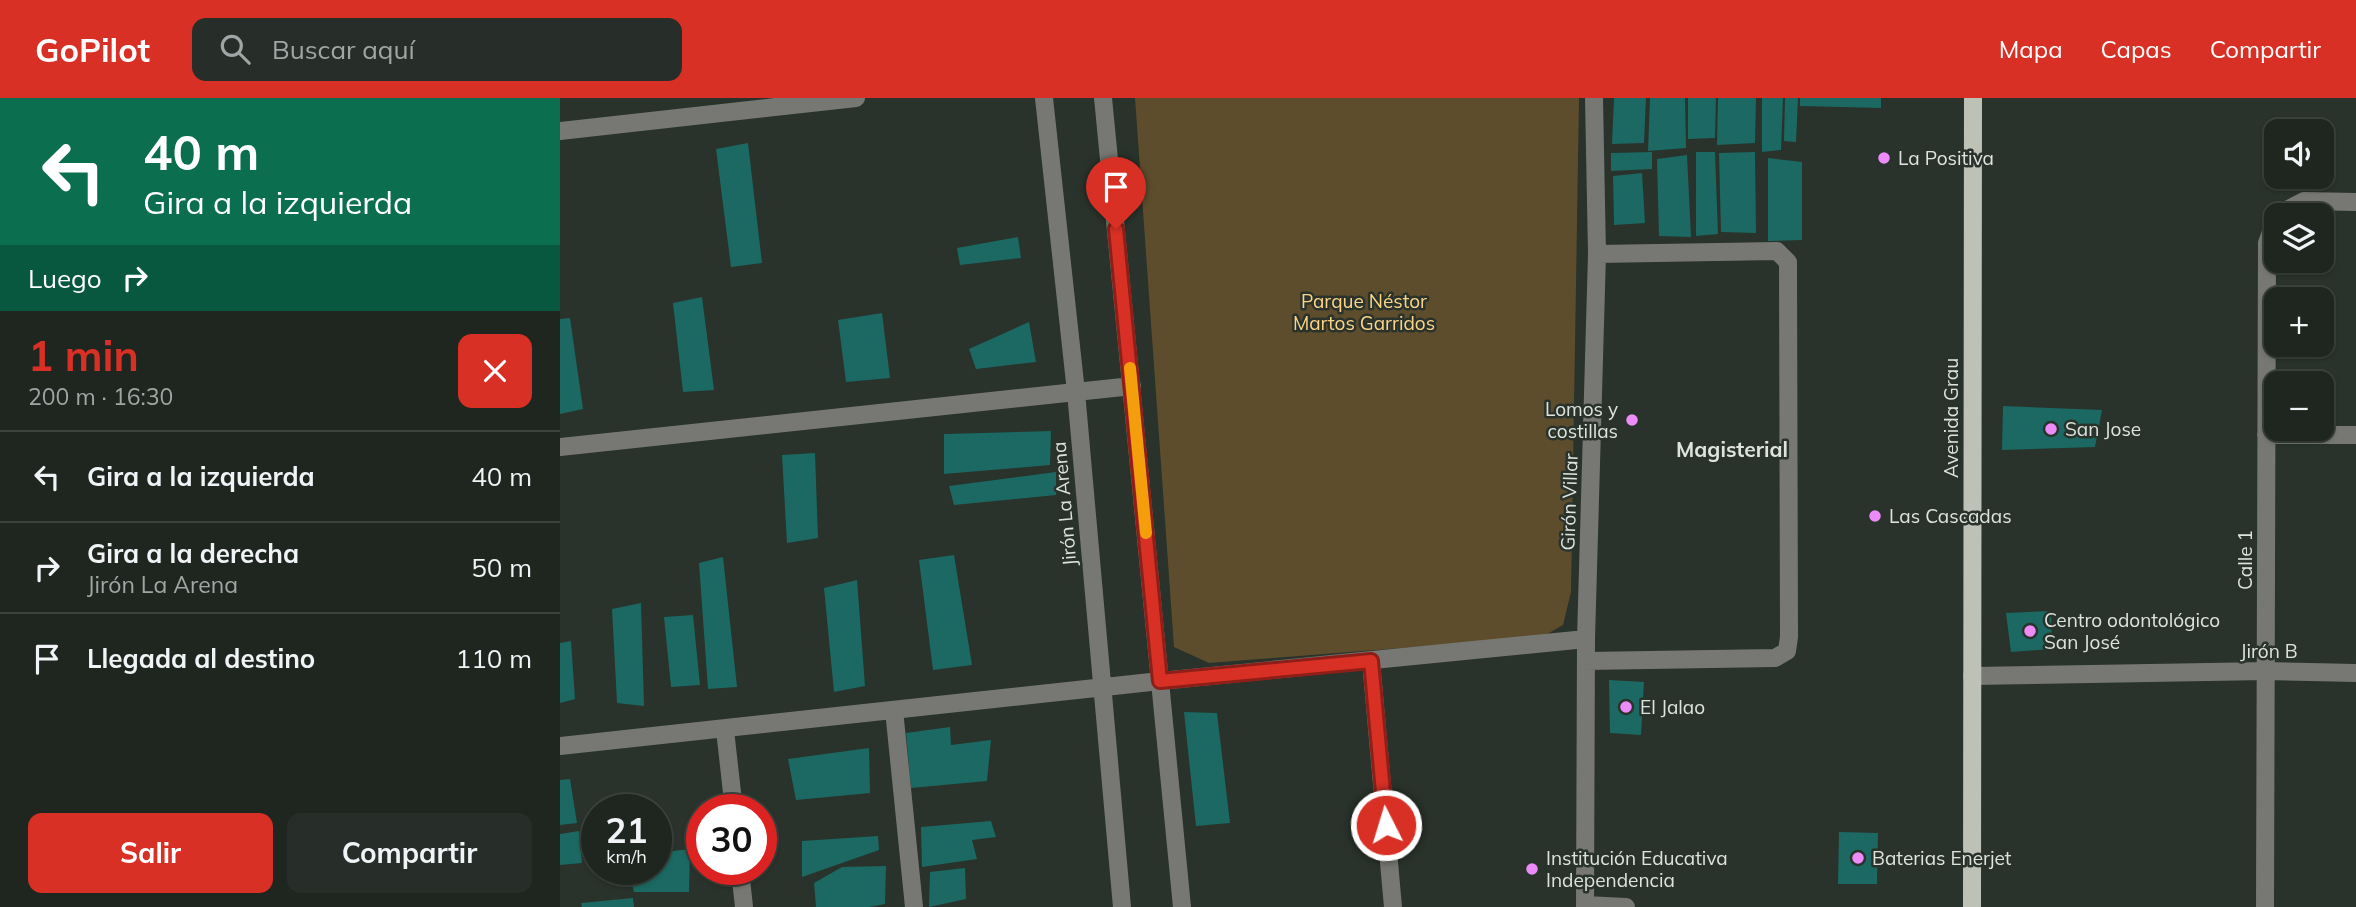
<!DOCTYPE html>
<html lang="es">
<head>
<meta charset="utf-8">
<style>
	:root { --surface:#1f2620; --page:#272e29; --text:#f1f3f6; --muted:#a1a5a5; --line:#3c433e; --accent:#d93025 }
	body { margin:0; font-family:Mulish,sans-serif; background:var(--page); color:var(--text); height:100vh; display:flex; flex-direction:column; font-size:26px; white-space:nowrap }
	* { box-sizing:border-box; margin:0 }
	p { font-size:23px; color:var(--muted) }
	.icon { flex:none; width:38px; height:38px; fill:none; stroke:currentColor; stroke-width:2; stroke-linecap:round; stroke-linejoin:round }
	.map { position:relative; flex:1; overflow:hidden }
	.sheet { display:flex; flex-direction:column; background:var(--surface); width:560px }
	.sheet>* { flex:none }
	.hud { background:#0b6e4f; color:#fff; overflow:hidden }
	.tools { position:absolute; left:1704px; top:21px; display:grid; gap:14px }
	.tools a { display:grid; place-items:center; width:70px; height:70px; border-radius:14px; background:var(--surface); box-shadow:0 2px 5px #0004,0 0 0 2px var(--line); font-size:35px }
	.speed { position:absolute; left:21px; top:696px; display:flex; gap:14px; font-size:35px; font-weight:700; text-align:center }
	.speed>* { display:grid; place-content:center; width:91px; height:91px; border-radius:50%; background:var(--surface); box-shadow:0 2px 5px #0004,0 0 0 2px var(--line); line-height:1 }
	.speed small { font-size:18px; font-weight:400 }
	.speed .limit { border:10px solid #d22; background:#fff; color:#111 }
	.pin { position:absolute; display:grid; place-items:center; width:60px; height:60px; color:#fff; margin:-72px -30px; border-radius:50% 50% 50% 0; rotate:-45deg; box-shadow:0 0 7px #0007 }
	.pin .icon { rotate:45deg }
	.me { position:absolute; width:77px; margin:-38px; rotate:355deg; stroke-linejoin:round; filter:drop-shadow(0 0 5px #0008) }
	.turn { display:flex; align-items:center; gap:24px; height:147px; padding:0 28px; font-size:32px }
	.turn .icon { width:91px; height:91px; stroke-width:2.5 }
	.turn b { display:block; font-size:49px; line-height:60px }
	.then { display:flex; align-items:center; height:66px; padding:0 28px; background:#0003; gap:14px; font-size:26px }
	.round { display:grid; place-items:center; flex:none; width:74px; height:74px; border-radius:14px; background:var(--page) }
	.headline { display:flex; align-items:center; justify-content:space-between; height:119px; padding:0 28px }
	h1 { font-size:42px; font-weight:700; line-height:52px; color:var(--accent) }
	.primary-button { display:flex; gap:14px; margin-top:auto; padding:14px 28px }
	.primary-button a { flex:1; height:80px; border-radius:14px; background:var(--accent); color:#fff; font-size:28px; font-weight:700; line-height:80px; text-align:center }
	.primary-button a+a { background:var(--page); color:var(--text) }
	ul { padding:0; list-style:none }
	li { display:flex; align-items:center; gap:21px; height:91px; padding:0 28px; border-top:2px solid var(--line) }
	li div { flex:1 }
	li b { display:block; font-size:26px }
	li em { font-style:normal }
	header { display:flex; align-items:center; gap:42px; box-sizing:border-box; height:98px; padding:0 35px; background:var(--accent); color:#fff }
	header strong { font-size:33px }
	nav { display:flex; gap:38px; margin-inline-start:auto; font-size:24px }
	.search { width:490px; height:63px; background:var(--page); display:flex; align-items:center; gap:18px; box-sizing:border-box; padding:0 24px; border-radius:14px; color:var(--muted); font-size:26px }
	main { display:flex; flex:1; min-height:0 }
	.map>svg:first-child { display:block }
	.green { fill:#5e4d2d }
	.building { fill:#1b6962 }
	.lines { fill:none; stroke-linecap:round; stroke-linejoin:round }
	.minor { stroke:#777873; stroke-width:18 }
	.major { stroke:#bec1b6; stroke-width:18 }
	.route-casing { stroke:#8d1f18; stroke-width:18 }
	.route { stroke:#d93025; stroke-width:12 }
	.slow { stroke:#f59e0b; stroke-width:12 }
	.poi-dot { fill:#ed8cf9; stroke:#29322b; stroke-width:2.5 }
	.labels { text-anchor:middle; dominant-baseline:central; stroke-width:5; stroke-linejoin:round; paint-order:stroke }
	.poi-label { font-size:19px; fill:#dee3df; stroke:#29322b; text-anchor:start }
	.park-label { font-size:19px; fill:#fcd488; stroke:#29322b }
	.street-label { font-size:19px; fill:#dee3df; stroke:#29322b }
	.neighbourhood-label { font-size:21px; font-weight:bold; fill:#dee3df; stroke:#29322b }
</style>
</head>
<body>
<header>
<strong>GoPilot</strong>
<div class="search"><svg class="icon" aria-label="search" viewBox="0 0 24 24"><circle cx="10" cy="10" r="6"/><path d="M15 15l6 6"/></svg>Buscar aquí</div>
<nav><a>Mapa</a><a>Capas</a><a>Compartir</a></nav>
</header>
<main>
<section class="sheet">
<div class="hud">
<div class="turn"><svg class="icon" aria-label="left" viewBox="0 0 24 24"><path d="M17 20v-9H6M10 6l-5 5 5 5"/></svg><div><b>40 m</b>Gira a la izquierda</div></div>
<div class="then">Luego<svg class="icon" aria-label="right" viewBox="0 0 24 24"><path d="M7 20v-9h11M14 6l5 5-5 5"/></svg></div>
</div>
<div class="headline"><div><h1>1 min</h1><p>200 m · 16:30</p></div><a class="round" style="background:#d93025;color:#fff"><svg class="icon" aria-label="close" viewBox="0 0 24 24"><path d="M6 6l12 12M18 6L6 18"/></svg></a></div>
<ul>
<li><svg class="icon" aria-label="left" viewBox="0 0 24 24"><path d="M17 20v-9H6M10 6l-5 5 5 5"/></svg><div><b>Gira a la izquierda</b></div><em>40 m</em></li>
<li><svg class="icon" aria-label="right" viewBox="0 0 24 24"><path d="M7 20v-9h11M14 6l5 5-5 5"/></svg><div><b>Gira a la derecha</b><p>Jirón La Arena</p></div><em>50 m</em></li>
<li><svg class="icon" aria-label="arrive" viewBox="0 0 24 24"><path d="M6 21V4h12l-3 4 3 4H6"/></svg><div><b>Llegada al destino</b></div><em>110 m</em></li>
</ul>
<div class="primary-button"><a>Salir</a><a>Compartir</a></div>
</section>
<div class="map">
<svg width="1796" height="809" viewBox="0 0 1796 809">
	<rect width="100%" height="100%" fill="#29322b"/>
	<path class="green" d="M575 0H1019L1011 494 1003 527 982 539 649 565 614 549Z"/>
	<path class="building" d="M1054 0H1086L1084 45 1052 46Z
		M1090 0H1125L1126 50 1088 53Z
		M1128 0H1156L1155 40 1128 41Z
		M1158 0H1196L1195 45 1157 47Z
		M1202 0H1223L1221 52 1202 54Z
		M1225 0H1238L1236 44 1224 43Z
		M1240 0H1321V10L1240 8Z
		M188 45 202 165 171 169 156 51Z
		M1092 54V71L1051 73V55Z
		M1136 54H1155L1158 136 1136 138Z
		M1195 54 1196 135 1161 134 1159 55Z
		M1127 57 1131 139 1099 138 1097 61Z
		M1208 60 1242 64V142L1208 143Z
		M1082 75 1085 125 1054 127 1053 78Z
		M458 139 461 160 400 167 397 150Z
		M142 199 154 292 123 294 113 205Z
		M322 215 330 280 286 284 278 222Z
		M10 220 23 311 0 316V221Z
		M469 224 476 264 416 271 409 251Z
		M1443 308 1542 312 1535 349 1442 352Z
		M491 333 490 367 384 376V336Z
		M255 355 258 440 227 445 222 357Z
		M496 374V397L394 407 389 388Z
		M394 457 412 567 373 572 359 462Z
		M163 459 177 589 148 591 139 465Z
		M297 482 305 588 274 594 264 490Z
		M81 505 84 608 57 605 52 511Z
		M1491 513 1492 551 1451 554 1446 515Z
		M133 517 140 587 111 589 104 519Z
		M11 543 15 601 0 605V545Z
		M1049 582 1084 584 1081 637 1050 635Z
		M624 614 657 615 670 725 636 728Z
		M390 629 391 647 431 642 427 683 351 690 346 635Z
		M309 650 310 695 236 702 228 661Z
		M10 681 17 725 0 727V682Z
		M431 723 436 739 412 742 417 761 362 769 361 729Z
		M19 733 22 765 0 767V736Z
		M1279 734 1318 735 1317 786H1278Z
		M318 738 319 752 242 779V743Z
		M130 751 129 794H74L69 772H96V755Z
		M326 768 325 806 309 809H256L254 785 282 769Z
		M405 770 406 801 369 809 370 774Z
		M73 800 74 809H22L21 805Z"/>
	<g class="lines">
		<path class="minor" d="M484 0 516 294 562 809
			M543 0 622 809
			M0 33 296 0
			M1706 337H1796
			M0 349 572 288
			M811 563 833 809
			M1026 563 1215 560 1227 553 1229 539 1228 164 1217 153 1037 156
			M1412 578 1706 573 1796 575
			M334 612 354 809
			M165 632 174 712
			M0 648 600 583 1026 541
			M180 772 184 809
			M1025 807 1066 809
			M1025 809 1026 541 1037 156 1034 0
			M1705 809 1707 145 1717 117 1744 103 1796 104"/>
		<path class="major" d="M1412 809 1413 0"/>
	</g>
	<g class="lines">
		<defs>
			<path id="route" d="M556 131 600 583 811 563 826 727"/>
		</defs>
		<use href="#route" class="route-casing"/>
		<use href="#route" class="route"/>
		<path class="slow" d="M570 270 586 435"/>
	</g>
	<g class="poi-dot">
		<circle cx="1324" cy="60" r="7"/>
		<circle cx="1072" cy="322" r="7"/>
		<circle cx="1491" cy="331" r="7"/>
		<circle cx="1315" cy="418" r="7"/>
		<circle cx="1470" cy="533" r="7"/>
		<circle cx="1066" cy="609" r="7"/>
		<circle cx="1298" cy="760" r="7"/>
		<circle cx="972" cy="771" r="7"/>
	</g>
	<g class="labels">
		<g class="poi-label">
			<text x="1338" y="60">La Positiva</text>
			<text x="1058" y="311" text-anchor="end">Lomos y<tspan x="1058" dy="22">costillas</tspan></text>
			<text x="1505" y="331">San Jose</text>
			<text x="1329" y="418">Las Cascadas</text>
			<text x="1484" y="522">Centro odontológico<tspan x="1484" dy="22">San José</tspan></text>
			<text x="1080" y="609">El Jalao</text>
			<text x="986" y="760">Institución Educativa<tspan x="986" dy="22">Independencia</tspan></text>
			<text x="1312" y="760">Baterias Enerjet</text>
		</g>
		<g class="park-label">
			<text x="804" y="203">Parque Néstor<tspan x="804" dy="22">Martos Garridos</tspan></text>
		</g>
		<g class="street-label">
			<text transform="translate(1391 320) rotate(-90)">Avenida Grau</text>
			<text transform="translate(1009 404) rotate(-88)">Girón Villar</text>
			<text transform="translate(504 406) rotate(-95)">Jirón La Arena</text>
			<text transform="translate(1685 462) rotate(-90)">Calle 1</text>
			<text x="1709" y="553">Jirón B</text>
		</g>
		<g class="neighbourhood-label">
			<text x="1172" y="351">Magisterial</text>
		</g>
	</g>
</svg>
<div class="tools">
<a><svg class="icon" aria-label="sound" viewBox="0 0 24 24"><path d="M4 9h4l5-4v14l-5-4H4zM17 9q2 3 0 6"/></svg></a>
<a><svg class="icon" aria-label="layers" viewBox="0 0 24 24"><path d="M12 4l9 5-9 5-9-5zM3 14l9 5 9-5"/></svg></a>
<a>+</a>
<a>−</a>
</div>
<div class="speed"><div>21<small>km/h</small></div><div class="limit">30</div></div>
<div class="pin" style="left:556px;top:131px;background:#d93025"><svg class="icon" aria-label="arrive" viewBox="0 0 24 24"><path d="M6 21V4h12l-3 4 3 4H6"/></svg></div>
<svg class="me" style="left:826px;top:727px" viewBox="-20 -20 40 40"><circle r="17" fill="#d93025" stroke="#fff" stroke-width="3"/><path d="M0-11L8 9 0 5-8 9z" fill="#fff"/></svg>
</div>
</main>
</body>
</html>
